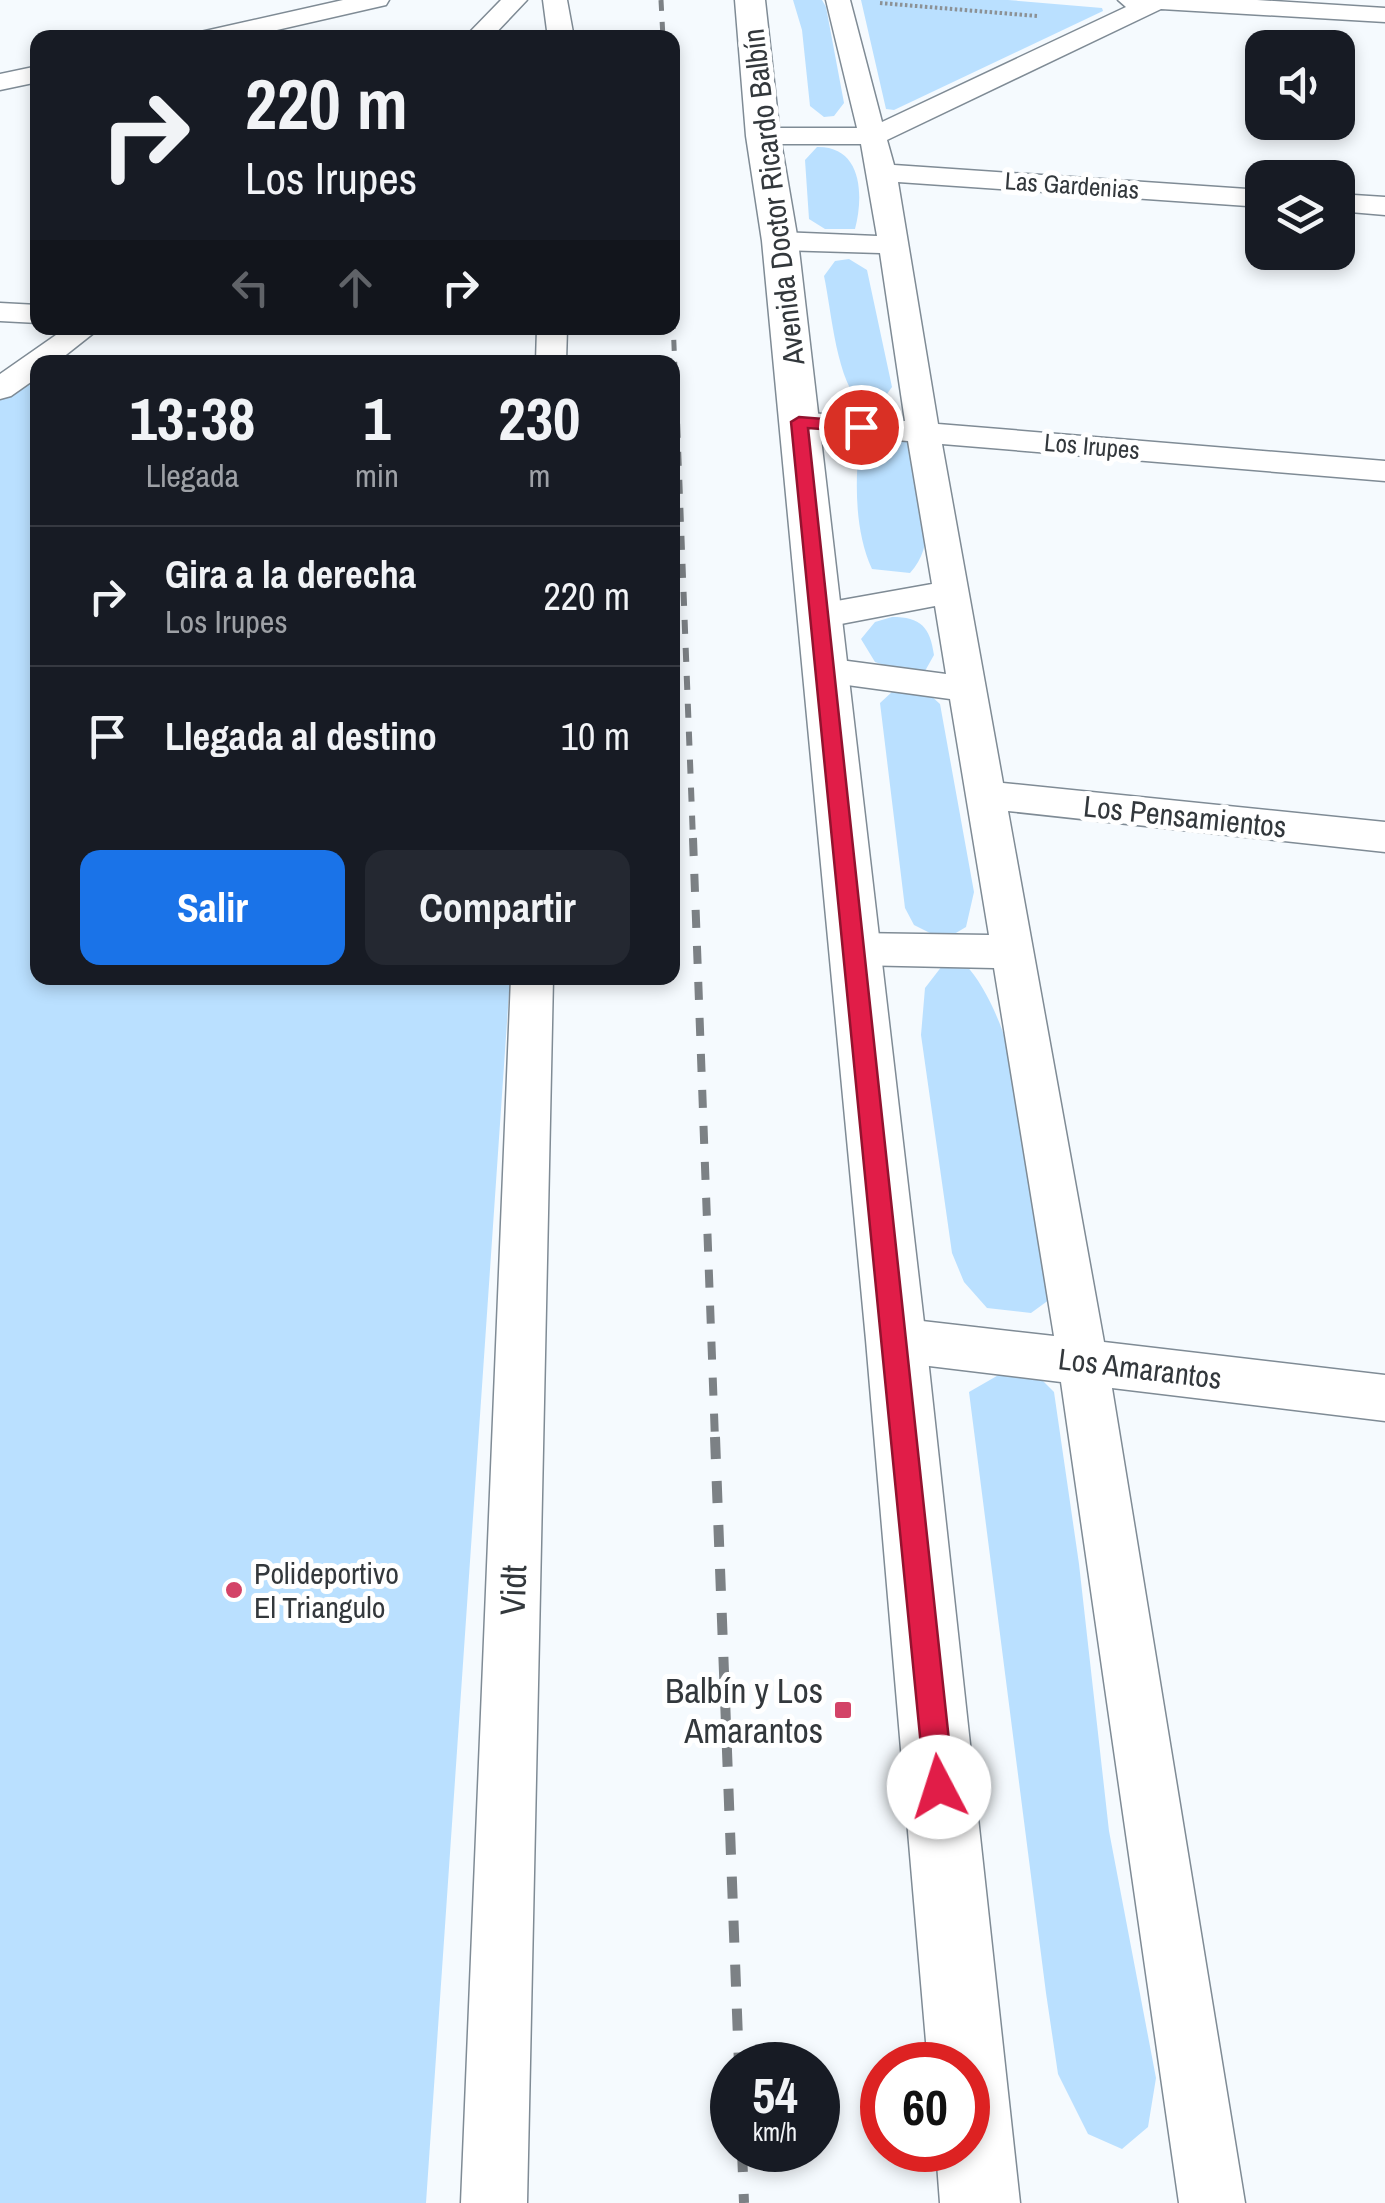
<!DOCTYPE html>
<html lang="es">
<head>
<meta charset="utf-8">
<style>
	:root { --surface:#171b24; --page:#242831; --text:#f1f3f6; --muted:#9ea1a6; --line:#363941; --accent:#1a73e8 }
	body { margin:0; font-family:"Archivo Narrow",sans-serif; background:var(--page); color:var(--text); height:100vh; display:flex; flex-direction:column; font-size:38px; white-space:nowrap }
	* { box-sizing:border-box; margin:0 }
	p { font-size:32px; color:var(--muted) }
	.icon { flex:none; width:55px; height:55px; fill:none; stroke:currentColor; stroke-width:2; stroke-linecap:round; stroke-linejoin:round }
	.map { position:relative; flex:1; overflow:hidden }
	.side { position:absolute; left:30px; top:355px; width:650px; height:630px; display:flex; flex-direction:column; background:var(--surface); border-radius:20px; box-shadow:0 5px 15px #0003 }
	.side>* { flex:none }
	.guide { position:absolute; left:30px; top:30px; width:650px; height:305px; border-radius:20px; box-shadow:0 5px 15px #0003; background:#171b24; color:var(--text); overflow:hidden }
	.tools { position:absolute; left:1245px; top:30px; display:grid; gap:20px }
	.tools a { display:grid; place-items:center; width:110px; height:110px; border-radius:20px; background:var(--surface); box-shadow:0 5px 15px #0003; font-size:50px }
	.speed { position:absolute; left:710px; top:2042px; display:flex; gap:20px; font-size:50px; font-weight:700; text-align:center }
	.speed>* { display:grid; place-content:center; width:130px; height:130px; border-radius:50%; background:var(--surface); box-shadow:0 5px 15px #0003; line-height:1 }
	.speed small { font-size:25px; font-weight:400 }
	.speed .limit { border:15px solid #d22; background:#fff; color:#111 }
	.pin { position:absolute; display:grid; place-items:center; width:85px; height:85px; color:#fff; margin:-42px; border:5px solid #fff; border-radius:50%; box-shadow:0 2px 10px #0007 }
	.me { position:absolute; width:110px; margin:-55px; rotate:355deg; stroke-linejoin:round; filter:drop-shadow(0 0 8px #0008) }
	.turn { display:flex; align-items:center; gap:35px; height:210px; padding:0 50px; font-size:45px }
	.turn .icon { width:130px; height:130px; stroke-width:2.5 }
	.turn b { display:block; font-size:70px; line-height:85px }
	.lanes { display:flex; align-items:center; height:95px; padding:0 50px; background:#0003; justify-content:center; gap:50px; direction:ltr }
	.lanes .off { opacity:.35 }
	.eta { display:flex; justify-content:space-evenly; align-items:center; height:170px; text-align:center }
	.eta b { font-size:60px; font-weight:800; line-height:70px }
	.action { display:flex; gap:20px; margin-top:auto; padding:20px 50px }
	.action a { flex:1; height:115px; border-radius:20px; background:var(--accent); color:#fff; font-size:40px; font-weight:800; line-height:115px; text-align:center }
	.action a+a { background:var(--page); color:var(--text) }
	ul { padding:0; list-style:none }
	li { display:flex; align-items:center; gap:30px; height:140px; padding:0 50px; border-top:2px solid var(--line) }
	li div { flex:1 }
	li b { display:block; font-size:38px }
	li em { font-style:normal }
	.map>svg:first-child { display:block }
	.green { fill:#bae0ff }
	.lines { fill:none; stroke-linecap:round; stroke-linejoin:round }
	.street-casing { stroke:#7f8b95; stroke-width:3 }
	.primary-casing { stroke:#7f8b95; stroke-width:3 }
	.path { stroke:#8c9195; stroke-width:4; stroke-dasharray:2.5 2.5; stroke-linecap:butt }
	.street { fill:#fff; fill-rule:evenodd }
	.primary { fill:#fff; fill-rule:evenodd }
	.rail-far3 { stroke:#7c8185; stroke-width:5; stroke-dasharray:11 11; stroke-linecap:butt }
	.rail-far2 { stroke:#7c8185; stroke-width:6; stroke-dasharray:14 14; stroke-linecap:butt }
	.rail-far1 { stroke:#7c8185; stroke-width:8; stroke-dasharray:18 18; stroke-linecap:butt }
	.rail { stroke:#7c8185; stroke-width:10; stroke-dasharray:22 22; stroke-linecap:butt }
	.route { fill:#e11d48; stroke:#92132f; stroke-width:2.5 }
	.poi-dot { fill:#d34367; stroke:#fff; stroke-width:4 }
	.labels { text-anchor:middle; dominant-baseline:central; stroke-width:10; stroke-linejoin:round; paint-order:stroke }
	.far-street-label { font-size:25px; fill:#33383c; stroke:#fff }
	.street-label { font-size:30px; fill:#33383c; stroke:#fff }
	.poi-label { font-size:30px; fill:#33383c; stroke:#fff; text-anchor:start }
	.near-street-label { font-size:35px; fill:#33383c; stroke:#fff }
	.near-poi-label { font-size:35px; fill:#33383c; stroke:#fff; text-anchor:end }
</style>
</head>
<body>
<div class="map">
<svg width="1385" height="2203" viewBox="0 0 1385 2203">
	<rect width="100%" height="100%" fill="#f5fafe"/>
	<path class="green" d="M793 0H822L826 7 844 103 834 116 824 117 810 106 802 30Z
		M861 0H1008L1102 8 1103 11 894 110 886 109Z
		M817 147C862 146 864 195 855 229H825L809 219 805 160Z
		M849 259 867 270 892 387 879 405 863 406C836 382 832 313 824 276L835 261Z
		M38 364V978H510L426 2203H0V389Z
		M908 434C918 478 944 536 910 573L872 569C855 532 855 485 859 445Z
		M892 617C921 617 930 627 934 655L925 671 905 672 875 662 861 639 875 622Z
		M893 691 929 694 940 704 974 892 966 927 944 940 914 925 905 908 880 703Z
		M965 964C1027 1032 1038 1205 1053 1297L1031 1313 987 1308 964 1282 952 1253 921 1035 925 988 942 966Z
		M1009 1369 1035 1373 1054 1392 1079 1564 1109 1831 1156 2078 1148 2127 1122 2149 1088 2134 1058 2074 1046 1993 969 1392Z"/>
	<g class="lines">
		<defs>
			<path id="street" d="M343 0H389L386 5 242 38H193L196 33Z
				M501 0H527L491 38H464Z
				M543 0H567L574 38H548Z
				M826 0H850L882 122 1126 7 1118 0H1257L1385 8V22L1161 9 887 140 894 165 1262 190V207L898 182 938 424 1385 461V481L942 444 1003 783 1385 822V852L1008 811 1104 1342 1385 1375V1421L1112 1388 1245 2203H1179L1061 1382 896 1362 879 1356 871 1340 879 1324 896 1318 1054 1336 994 968 855 965 840 960 834 949 840 938 855 933 989 935 950 699 825 682 812 679 806 670 812 661 825 658 946 674 935 606 820 628 807 624 802 616 807 608 820 604 932 584 908 441 799 432 788 429 783 422 788 415 799 412 905 421 880 253 780 250 770 247 765 241 770 235 780 232 877 236 861 144H763L749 136 763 128H857Z
				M38 66V82L0 90V74Z
				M1338 194 1385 197V215L1338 211Z
				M0 303 38 305V323L0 321Z
				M66 328H100L57 362H38V377L11 396 0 399V374Z
				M537 328H567L566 362H536Z
				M511 978H553L527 2203H461Z"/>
			<path id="primary" d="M735 0H765L780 136 798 241 926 1340 1020 2203H940L936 2150H968V2065H928L866 1340 762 241 746 136Z"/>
		</defs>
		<use href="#street" class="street-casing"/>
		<use href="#primary" class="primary-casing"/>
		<path class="path" d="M880 3 1037 16"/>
		<use href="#street" class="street"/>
		<use href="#primary" class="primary"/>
		<path class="rail-far3" d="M661 0 663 38
			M672 296 675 370"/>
		<path class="rail-far2" d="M675 368 693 840"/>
		<path class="rail-far1" d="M693 838 715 1440"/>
		<path class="rail" d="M715 1437 739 2065
			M742 2150 744 2203"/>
	</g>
	<path class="route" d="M799 417 861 422 869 427 861 432 808 428 954 1787 950 1797 939 1801 929 1797 925 1787 791 422Z"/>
	<g class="poi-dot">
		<circle cx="234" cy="1590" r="10"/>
		<rect x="833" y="1700" width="20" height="20" rx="5"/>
	</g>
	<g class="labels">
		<g class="far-street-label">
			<text transform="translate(1072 185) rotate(4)">Las Gardenias</text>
			<text transform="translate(1092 446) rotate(5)">Los Irupes</text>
		</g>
		<g class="street-label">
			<text transform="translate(773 197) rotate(-97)">Avenida Doctor Ricardo Balbín</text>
			<text transform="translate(1185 816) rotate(6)">Los Pensamientos</text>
			<text transform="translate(1140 1368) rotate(7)">Los Amarantos</text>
		</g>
		<g class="poi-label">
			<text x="254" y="1573">Polideportivo<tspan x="254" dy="34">El Triangulo</tspan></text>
		</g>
		<g class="near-street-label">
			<text transform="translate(513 1590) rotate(-88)">Vidt</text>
		</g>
		<g class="near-poi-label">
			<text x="823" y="1690">Balbín y Los<tspan x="823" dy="40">Amarantos</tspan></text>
		</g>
	</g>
</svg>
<div class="tools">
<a><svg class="icon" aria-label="sound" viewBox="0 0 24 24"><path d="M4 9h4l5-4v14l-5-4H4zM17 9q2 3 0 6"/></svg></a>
<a><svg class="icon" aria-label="layers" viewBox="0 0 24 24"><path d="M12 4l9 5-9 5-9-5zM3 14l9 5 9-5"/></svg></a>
</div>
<div class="speed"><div>54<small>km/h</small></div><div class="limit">60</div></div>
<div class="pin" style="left:861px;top:427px;background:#d93025"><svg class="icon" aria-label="arrive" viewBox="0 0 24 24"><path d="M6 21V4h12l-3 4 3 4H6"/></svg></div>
<svg class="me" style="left:939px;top:1787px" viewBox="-20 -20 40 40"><circle r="19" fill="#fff"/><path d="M0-13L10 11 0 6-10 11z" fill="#e11d48"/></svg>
<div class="guide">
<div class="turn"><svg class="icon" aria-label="right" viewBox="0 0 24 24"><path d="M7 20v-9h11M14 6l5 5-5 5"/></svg><div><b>220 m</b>Los Irupes</div></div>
<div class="lanes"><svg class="icon off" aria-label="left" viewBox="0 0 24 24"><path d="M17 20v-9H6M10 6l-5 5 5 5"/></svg><svg class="icon off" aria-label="ahead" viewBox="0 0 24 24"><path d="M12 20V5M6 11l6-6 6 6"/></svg><svg class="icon" aria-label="right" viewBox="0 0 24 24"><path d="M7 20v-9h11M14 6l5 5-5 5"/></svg></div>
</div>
<section class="side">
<div class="eta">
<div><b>13:38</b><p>Llegada</p></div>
<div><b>1</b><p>min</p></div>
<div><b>230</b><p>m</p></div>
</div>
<ul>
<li><svg class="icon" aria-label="right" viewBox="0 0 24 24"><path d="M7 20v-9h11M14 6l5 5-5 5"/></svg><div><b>Gira a la derecha</b><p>Los Irupes</p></div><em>220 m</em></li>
<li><svg class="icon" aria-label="arrive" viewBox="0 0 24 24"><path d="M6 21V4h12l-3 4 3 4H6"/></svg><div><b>Llegada al destino</b></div><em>10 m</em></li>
</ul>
<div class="action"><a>Salir</a><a>Compartir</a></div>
</section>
</div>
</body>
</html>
